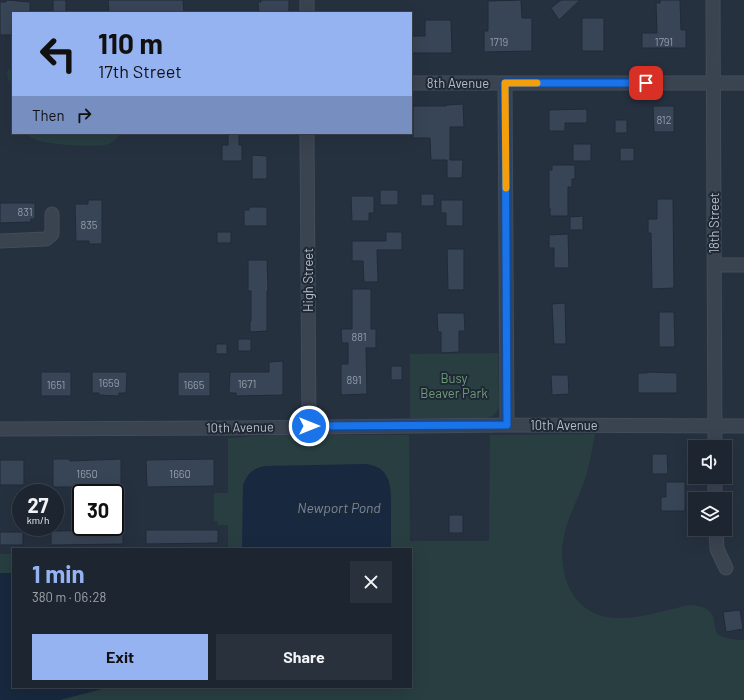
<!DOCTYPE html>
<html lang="en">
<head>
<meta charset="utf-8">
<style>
	:root { --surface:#1c2530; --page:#29313c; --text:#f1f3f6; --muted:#a0a5ab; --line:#3a424c; --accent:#95b2f1 }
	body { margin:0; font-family:Barlow,sans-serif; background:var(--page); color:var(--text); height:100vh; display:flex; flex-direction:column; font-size:15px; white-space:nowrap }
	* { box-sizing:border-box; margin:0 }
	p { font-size:13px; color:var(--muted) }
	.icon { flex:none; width:22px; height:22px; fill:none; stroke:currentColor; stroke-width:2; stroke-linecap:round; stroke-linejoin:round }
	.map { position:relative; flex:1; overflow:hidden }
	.drawer { position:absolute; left:12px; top:548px; width:400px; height:140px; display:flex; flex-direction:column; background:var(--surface); border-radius:0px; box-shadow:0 4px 16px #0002,0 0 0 1px var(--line) }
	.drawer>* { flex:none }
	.banner { position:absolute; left:12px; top:12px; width:400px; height:122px; border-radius:0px; box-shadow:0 4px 16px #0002,0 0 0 1px var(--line); background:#95b2f1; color:#111; overflow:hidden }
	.tools { position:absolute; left:688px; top:440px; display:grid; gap:8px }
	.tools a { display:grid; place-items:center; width:44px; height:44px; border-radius:0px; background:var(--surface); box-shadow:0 4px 16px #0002,0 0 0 1px var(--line); font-size:20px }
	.speed { position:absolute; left:12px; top:484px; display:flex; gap:8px; font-size:20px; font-weight:700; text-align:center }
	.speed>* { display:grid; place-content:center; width:52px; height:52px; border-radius:50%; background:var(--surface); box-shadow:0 4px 16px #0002,0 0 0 1px var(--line); line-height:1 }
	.speed small { font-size:10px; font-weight:400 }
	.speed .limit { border:2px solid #111; border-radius:6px; background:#fff; color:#111 }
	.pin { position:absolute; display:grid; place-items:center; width:34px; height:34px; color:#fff; margin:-17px; border-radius:8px; box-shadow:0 2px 6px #0006 }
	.me { position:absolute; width:44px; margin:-22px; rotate:90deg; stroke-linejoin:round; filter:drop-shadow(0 0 3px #0008) }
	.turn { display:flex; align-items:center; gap:14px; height:84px; padding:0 20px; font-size:18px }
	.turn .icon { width:52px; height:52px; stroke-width:2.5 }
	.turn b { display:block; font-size:28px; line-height:34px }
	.then { display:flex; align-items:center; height:38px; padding:0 20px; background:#0003; gap:8px; font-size:15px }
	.round { display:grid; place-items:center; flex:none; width:42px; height:42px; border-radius:0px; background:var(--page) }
	.summary { display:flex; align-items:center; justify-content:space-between; height:68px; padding:0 20px }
	h1 { font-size:24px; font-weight:700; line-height:30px; color:var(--accent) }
	.action { display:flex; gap:8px; margin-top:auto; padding:8px 20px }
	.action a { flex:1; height:46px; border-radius:0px; background:var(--accent); color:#111; font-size:16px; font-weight:700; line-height:46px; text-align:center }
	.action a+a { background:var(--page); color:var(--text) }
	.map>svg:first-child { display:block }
	.green { fill:#283e41 }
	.water { fill:#18283e }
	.building { fill:#384556; stroke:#212a37 }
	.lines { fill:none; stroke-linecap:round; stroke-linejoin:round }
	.street-casing { stroke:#434c59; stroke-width:15 }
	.street { stroke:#3a4350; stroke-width:13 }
	.route-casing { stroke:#114b97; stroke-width:10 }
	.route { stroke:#1a73e8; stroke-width:7 }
	.slow { stroke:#f59e0b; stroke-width:7 }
	.labels { text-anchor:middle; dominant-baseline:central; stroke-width:4; stroke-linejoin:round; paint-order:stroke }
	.number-label { font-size:11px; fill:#949eab }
	.street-label { font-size:13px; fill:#b6beca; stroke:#1f2835 }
	.park-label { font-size:13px; fill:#6e9b78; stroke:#1f2835 }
	.water-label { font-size:14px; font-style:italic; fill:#7088a9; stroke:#1f2835 }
</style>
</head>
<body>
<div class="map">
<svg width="744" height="700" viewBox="0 0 744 700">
	<rect width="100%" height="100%" fill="#263140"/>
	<path class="green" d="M13 69V84L8 79 7 73 8 70Z
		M27 133H120C118 137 114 142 109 144 95 148 47 145 34 139 31 138 29 136 27 133Z
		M498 353 499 406C497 414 492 417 485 418H410V354Z
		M595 434C592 449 590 464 585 479 579 498 568 516 564 536 556 576 574 619 620 618 643 618 666 610 689 605 698 605 709 607 713 617 715 622 714 628 717 633 722 639 736 640 744 640V700H0V554H13V687H411V549H228V525H218L217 521H214V493H228V438L275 435H409L410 541H489L490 435Z"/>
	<path class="water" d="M366 464C393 467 391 490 391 511 391 524 391 536 391 549H242L243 486C246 475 253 468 265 466Z
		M0 573H13V687H110L60 700H0Z"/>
	<path class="building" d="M6 0 30 2V13H13V35H0V2H6Z
		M53 0H66V13H53Z
		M108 0H183L184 13H109Z
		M261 0H289V13H259L258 2H261Z
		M521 0 522 18H532V51L484 52V31H488V1Z
		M561 0H580L559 20 551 8Z
		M660 0H680L681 30H686V48H642V33H657L656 3H660Z
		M582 18H604V51H582Z
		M425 20H451L452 53H411V36H425Z
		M463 104 464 127H450V160H463L462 178H447V160H431L430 138H413V106H446V105Z
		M653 106H674V132H654Z
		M587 109V123H565V131H549V110Z
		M615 120H627V133H615Z
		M228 133H239V145H242V161H222V145H228Z
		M573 144H591V161H573Z
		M620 148H634V161H620Z
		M252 155 267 156V179H252Z
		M552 165H575V179H572V187H568V216H550V208H549V170H552Z
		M380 190H398V205H380Z
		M421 194H434V206H421Z
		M351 196H374V213H369V221H352Z
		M657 199H673L674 288 652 289 651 233H648V219H657Z
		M88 200H102V244H89V241H76L75 204H88Z
		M441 200H463V226H446V213H441Z
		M0 203H35V219H31V222L0 223Z
		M249 207H267V226H244V210H249Z
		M583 216V230H570V217Z
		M217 232H231V243H217Z
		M386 232H402V250H377L378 282H364L363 261H352V241H386Z
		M568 234 569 268H554V248H549V235Z
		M447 249H464V290H448Z
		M248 260H267L268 291H267V331L250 332V321H251V291H248Z
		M352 289H371V329H376V348H366L367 394 341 395V364H348V343H342L341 329H352Z
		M565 303 566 344H554L552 304Z
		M659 312H674L675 347H659Z
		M437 313H464L465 331H459V352L441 353V332H438Z
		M238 339H251V351H238Z
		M216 344H227V354H216Z
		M283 361V395L236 396V393H229L230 372H269V362Z
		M391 366H402V380H391Z
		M41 372H71V396H41Z
		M92 372H127L126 393H119V396L99 395V393H92Z
		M178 372H210V396H178Z
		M647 372 677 373V393H638V373H647Z
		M551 375H568L569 394 552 395Z
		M652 454H667L668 474H652Z
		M53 459H70V461L121 459V487L80 486V487H53Z
		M214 459V486L147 487 146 460Z
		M0 460H24V485H0Z
		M666 482H685V511H661V497H666Z
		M449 515H463V533H449Z
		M123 530V544L51 545V531Z
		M146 530H218V543L146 544Z
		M0 532H23V545H0Z
		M740 610 743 629 726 632 723 612Z"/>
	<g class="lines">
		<defs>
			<path id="street" d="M307 0V13
				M713 0 715 447
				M411 83H744
				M505 83 507 425
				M307 133 309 426
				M0 241 46 239 52 234V214
				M715 265H744
				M0 429 228 428 507 425 744 426
				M715 477V499
				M716 529 717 549 726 568"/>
		</defs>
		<use href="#street" class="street-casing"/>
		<use href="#street" class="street"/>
	</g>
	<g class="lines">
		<defs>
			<path id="route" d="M309 426 507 425 505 83H646"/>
		</defs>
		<use href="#route" class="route-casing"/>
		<use href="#route" class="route"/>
		<path class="slow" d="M506 188 505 83H537"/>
	</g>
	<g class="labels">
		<g class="number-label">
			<text x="499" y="41">1719</text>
			<text x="664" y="41">1791</text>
			<text x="664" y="119">812</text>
			<text x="25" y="211">831</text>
			<text x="89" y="224">835</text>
			<text x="359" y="336">881</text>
			<text x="354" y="379">891</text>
			<text x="109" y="382">1659</text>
			<text x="247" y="383">1671</text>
			<text x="56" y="384">1651</text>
			<text x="194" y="384">1665</text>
			<text x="87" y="473">1650</text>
			<text x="180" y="473">1660</text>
		</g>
		<g class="street-label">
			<text x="458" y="83">8th Avenue</text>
			<text transform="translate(714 223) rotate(-90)">18th Street</text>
			<text transform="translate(308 280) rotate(-90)">High Street</text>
			<text x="564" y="425">10th Avenue</text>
			<text transform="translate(240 427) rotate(-1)">10th Avenue</text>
		</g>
		<g class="park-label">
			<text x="454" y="378">Busy<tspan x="454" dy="15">Beaver Park</tspan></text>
		</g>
		<g class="water-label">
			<text x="339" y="507">Newport Pond</text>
		</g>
	</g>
</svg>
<div class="tools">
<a><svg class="icon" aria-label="sound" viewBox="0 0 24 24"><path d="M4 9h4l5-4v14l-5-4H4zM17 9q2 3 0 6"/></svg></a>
<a><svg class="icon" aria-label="layers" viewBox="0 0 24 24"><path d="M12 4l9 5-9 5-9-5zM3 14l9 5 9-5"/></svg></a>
</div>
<div class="speed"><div>27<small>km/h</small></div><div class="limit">30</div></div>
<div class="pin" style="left:646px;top:83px;background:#d93025"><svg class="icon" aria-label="arrive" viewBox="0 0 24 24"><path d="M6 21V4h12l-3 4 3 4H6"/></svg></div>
<svg class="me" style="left:309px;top:426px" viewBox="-20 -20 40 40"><circle r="17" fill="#1a73e8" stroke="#fff" stroke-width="3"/><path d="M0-11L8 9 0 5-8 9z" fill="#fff"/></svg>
<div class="banner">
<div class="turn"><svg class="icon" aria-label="left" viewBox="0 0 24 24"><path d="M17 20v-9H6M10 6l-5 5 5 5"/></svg><div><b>110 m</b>17th Street</div></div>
<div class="then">Then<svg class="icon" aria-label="right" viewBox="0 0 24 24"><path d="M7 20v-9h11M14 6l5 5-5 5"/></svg></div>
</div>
<section class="drawer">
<div class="summary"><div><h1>1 min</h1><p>380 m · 06:28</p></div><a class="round"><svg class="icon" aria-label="close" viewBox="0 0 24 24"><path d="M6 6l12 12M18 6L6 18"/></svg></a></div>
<div class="action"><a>Exit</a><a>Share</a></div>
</section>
</div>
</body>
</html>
